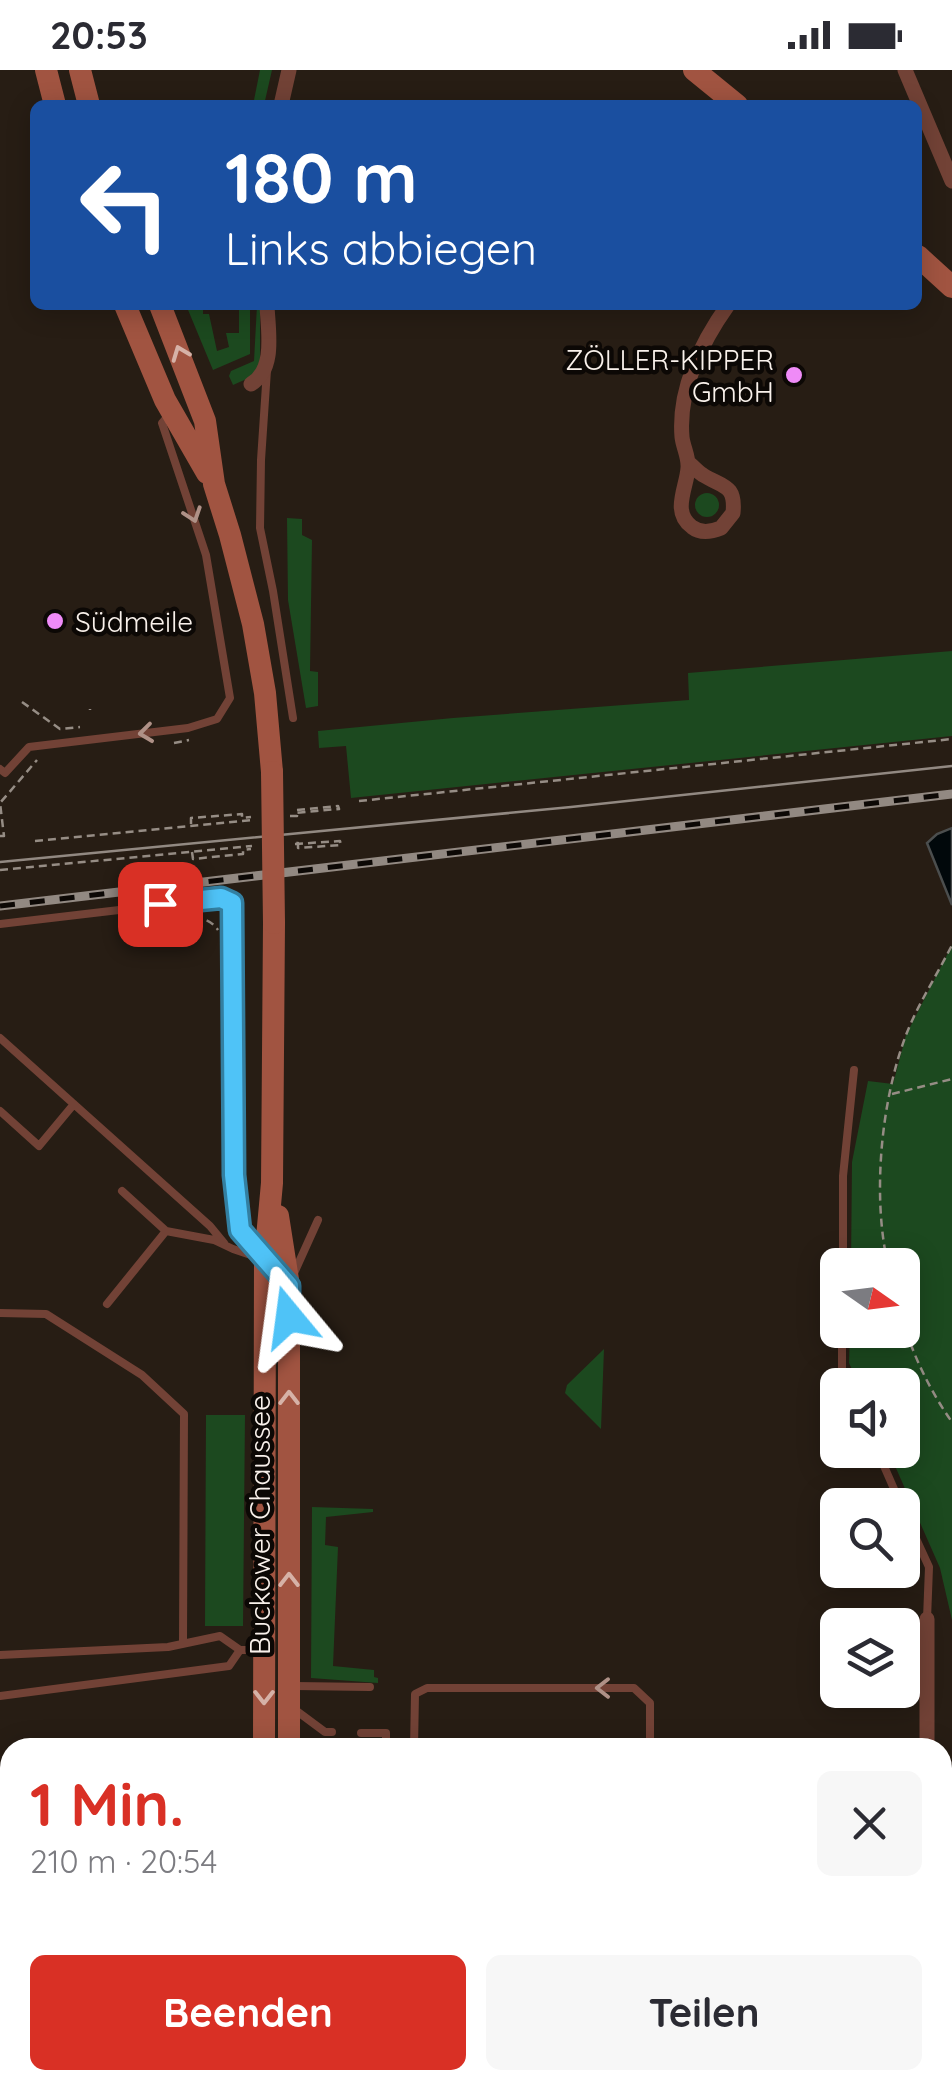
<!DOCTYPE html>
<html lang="de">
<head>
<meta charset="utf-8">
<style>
	:root { --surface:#fff; --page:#f7f7f7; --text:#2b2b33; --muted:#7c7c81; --accent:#d93025 }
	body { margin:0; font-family:Quicksand,sans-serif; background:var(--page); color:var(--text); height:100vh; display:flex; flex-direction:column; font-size:38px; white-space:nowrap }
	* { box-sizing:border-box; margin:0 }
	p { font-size:32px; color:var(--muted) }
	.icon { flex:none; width:55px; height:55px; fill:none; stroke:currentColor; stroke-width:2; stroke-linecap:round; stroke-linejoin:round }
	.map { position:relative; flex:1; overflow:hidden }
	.drawer { position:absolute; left:0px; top:1668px; width:952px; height:352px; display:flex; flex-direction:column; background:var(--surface); border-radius:30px 30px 0 0; box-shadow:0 5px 25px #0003 }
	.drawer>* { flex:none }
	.banner { position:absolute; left:30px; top:30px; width:892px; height:210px; border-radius:15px; box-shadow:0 5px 25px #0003; background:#1a4fa0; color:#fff; overflow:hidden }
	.needle { width:65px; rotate:104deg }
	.fabs { position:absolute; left:820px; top:1178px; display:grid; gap:20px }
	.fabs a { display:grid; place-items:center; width:100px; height:100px; border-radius:15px; background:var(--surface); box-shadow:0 5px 25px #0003; font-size:50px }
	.pin { position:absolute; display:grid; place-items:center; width:85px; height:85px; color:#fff; margin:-42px; border-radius:20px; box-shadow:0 5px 15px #0006 }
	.me { position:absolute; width:110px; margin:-55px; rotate:344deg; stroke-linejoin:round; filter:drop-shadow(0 0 8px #0008) }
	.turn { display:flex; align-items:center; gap:35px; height:210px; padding:0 30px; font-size:45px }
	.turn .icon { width:130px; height:130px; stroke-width:2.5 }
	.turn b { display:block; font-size:70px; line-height:85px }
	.round { display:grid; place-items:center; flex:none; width:105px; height:105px; border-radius:15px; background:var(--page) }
	.headline { display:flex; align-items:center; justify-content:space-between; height:170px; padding:0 30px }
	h1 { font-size:60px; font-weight:700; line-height:75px; color:var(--accent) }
	.cta { display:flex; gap:20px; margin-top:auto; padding:20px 30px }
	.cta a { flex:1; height:115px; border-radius:15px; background:var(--accent); color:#fff; font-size:40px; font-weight:700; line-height:115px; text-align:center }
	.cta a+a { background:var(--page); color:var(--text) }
	.status { display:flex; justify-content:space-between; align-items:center; height:70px; padding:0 50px; background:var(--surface); direction:ltr }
	.status svg { height:28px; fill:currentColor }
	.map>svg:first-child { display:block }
	.green { fill:#1c491f }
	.water { fill:#01080b; stroke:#4b4e4e; stroke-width:2.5 }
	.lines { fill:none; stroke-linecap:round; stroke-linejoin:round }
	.path { stroke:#968d85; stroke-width:2.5; stroke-dasharray:8 5; stroke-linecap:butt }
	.lane { stroke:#724236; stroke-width:8 }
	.street { stroke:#724236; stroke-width:15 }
	.secondary { stroke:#a15441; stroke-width:22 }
	.tram { stroke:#928982; stroke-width:2.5 }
	.rail-casing { stroke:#928982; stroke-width:9 }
	.rail { stroke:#0c0805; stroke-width:5; stroke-dasharray:15; stroke-linecap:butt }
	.secondary-bridge { stroke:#a15441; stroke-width:22 }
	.oneway { stroke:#d6b2a7 }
	.oneway2 { stroke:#af9187 }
	.route-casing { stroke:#337fa1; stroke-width:25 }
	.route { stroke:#4fc3f7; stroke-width:18 }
	.poi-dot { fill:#ef8bf7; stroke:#0c0805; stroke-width:4 }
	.labels { text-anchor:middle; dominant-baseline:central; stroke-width:9; stroke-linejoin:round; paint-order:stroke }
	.poi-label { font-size:28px; fill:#f9f1eb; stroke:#0c0805; text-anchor:end }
	.street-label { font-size:28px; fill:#f9f1eb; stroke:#0c0805 }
</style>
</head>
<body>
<div class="status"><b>20:53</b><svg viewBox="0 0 49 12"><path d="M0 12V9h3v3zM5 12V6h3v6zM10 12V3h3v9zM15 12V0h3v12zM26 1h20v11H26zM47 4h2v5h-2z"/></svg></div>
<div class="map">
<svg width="952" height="2019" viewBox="0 0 952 2019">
	<rect width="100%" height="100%" fill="#271d14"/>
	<path class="green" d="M260 0H272L264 35H253Z
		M186 235H203V244H209L217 281 229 277 226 263H239V235H250V284L213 300Z
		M257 235H260V293L251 307 233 315 229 306 231 301 254 291Z
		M695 435a12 12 0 1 1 24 0a12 12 0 1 1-24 0Z
		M287 448 302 449V465L312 470 310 601 318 602V636L306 638 288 530Z
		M952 581V666L351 728 346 676 319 678 318 661 453 648 689 630 688 603Z
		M952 875V1550L940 1498 888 1380H902V1315H859L849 1293 850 1260H902V1195H851L852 1092 868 1011 893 1014 906 965Z
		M604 1279 601 1359 565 1323 567 1315Z
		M206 1345H245L243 1556H205Z
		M312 1437 373 1439V1442L326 1447 325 1475 338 1477 333 1596 374 1600V1607L378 1608V1613L311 1608Z"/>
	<path class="water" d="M952 758V835L927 773 937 764Z"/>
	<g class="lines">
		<path class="path" d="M22 632 60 659 80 657
			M90 640V639
			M174 673 189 670
			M359 731 952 669
			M290 746H297V740L338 736 339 739C324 740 309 742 294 743
			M191 754V748L242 744V748L251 747
			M0 766H4L0 733 37 690
			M35 771 252 750
			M295 774C310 773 325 772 340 771L341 775 298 778V773H295
			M192 782 193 789 243 784V780L251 779
			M0 800 252 776
			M181 847C196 847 209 847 218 860
			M892 1024 952 1009
			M888 1195C872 1126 881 1031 906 965 918 934 937 905 952 875
			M902 1249C913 1285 930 1321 952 1352"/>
		<path class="lane" d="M267 300 261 390 260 458 273 521 293 648
			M0 699 5 703 29 677 188 658 217 649 230 628 206 485 162 353 168 346
			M0 854 221 828 231 833 234 1105 240 1160 262 1186
			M0 968 210 1156 224 1173
			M0 1041 39 1076 74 1034
			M122 1121 166 1161 214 1170 233 1179 263 1189
			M843 1195V1106L854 1000
			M295 1201 318 1150
			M107 1234 166 1161
			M0 1243 46 1244 142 1305 184 1344 183 1573
			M842 1260V1302L848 1315
			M877 1380 901 1435
			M902 1438 929 1497 927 1549
			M0 1585 168 1577 220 1566 240 1580
			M295 1616 370 1617
			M0 1626 229 1596 240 1580H260
			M294 1639 325 1662H332
			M361 1663H386V1678
			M414 1678 415 1624 427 1618H634L650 1633V1678
			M942 1902 952 1903
			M328 2019V2010
			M650 2019V2010"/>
		<path class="street" d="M905 0 952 111
			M281 35 289 0
			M251 314C276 299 268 261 267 235
			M689 393C694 397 698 402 703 405 722 417 736 414 733 443L721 458C711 462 701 464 692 457 671 442 687 417 688 398 689 387 683 377 682 367 678 319 701 273 728 235
			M927 1678V1549
			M925 2019V2010"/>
		<path class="secondary" d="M46 0 55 35
			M80 0 89 35
			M694 0 737 35
			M918 186 952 217
			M125 235 165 330 207 403
			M160 235 205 351 214 414 230 465 253 554 265 623 272 702
			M278 1146 289 1216V1678
			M264 1678 265 1189 272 1113 274 853
			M263 2019V2010
			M288 2019V2010"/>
		<path class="tram" d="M0 792 571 737 952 696"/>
		<defs>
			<path id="rail" d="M0 836 952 724"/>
		</defs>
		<use href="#rail" class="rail-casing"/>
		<use href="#rail" class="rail"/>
		<path class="secondary-bridge" d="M272 702 274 853"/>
	</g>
	<defs><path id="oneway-chevron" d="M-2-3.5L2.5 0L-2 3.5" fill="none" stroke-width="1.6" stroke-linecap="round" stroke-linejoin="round" transform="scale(2.5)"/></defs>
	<g class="oneway">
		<use href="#oneway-chevron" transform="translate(180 283) rotate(-111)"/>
		<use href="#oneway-chevron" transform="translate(289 1328) rotate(-90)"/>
		<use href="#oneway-chevron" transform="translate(289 1510) rotate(-90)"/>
		<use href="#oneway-chevron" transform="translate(264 1627) rotate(90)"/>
	</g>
	<g class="oneway2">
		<use href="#oneway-chevron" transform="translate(193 445) rotate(71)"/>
		<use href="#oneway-chevron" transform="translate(146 663) rotate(173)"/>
		<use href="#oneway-chevron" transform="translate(603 1618) rotate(180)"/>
	</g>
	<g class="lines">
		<defs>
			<path id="route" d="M160 834 221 828 232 833 234 1105 240 1160 289 1216V1247"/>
		</defs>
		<use href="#route" class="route-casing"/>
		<use href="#route" class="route"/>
	</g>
	<g class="poi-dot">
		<circle cx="794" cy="305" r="10"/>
		<circle cx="55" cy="551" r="10"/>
	</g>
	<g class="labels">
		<g class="poi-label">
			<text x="774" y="289">ZÖLLER-KIPPER<tspan x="774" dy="32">GmbH</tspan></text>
			<text x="75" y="551" text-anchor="start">Südmeile</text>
		</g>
		<g class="street-label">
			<text transform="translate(259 1455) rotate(-90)">Buckower Chaussee</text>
		</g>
	</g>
</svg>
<div class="fabs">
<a><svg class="needle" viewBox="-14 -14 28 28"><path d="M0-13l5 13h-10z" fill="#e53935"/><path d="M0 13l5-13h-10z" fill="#7c7c81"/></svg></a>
<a><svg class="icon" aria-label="sound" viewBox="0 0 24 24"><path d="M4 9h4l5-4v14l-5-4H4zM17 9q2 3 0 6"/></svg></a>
<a><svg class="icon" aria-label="search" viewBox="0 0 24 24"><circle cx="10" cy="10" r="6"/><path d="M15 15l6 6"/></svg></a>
<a><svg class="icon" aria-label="layers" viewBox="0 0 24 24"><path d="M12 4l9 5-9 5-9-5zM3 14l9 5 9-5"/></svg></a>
</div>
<div class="pin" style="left:160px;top:834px;background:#d93025"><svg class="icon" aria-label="arrive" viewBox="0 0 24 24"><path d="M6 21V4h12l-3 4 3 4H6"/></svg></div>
<svg class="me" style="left:289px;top:1247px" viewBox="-20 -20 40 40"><path d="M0-17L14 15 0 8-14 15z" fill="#4fc3f7" stroke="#fff" stroke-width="4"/></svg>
<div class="banner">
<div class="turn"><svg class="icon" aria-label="left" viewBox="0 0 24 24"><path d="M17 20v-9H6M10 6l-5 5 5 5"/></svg><div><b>180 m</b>Links abbiegen</div></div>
</div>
<section class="drawer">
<div class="headline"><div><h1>1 Min.</h1><p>210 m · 20:54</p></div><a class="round"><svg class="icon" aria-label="close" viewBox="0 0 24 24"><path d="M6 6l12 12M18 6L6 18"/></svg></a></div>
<div class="cta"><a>Beenden</a><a>Teilen</a></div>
</section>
</div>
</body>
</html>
